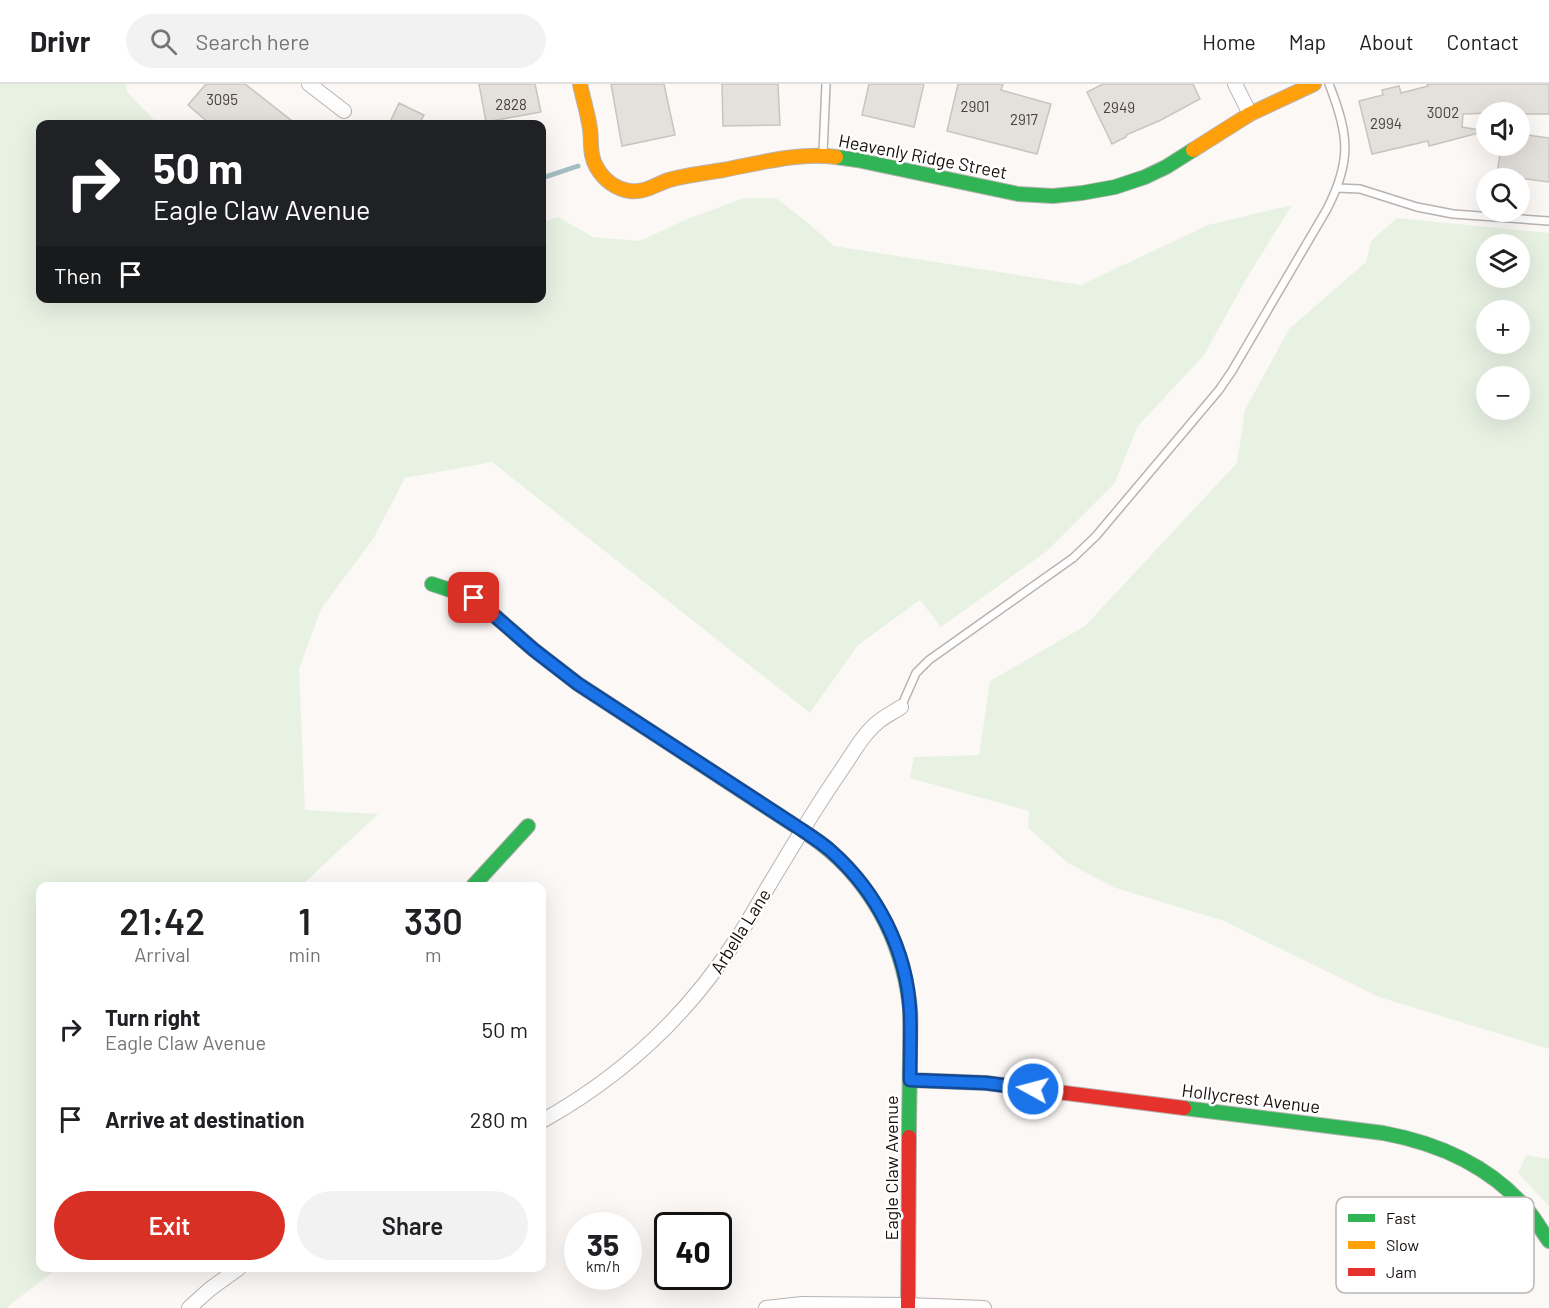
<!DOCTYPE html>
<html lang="en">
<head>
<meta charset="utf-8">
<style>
	:root { --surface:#fff; --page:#f2f2f2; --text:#202124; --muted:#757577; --line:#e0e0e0; --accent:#d93025 }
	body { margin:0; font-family:Barlow,sans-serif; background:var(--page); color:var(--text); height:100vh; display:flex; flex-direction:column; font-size:22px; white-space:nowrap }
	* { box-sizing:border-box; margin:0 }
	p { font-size:20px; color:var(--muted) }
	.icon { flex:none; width:33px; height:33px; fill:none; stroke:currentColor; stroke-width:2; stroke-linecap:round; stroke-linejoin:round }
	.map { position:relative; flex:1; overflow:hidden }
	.panel { position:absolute; left:36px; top:798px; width:510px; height:390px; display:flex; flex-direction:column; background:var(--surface); border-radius:12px; box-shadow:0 6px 24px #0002 }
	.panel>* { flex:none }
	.guide { position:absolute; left:36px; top:36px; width:510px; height:183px; border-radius:12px; box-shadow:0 6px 24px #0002; background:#202124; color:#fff; overflow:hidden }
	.fabs { position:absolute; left:1476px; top:18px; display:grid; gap:12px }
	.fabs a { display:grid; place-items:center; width:54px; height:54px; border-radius:50%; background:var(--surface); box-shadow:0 6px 24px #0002; font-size:30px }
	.speed { position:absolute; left:564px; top:1128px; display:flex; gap:12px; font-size:30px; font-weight:700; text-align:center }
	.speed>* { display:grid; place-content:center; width:78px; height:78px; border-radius:50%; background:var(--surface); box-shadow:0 6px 24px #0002; line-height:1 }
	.speed small { font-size:15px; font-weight:400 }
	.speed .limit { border:3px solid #111; border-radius:9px; background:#fff; color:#111 }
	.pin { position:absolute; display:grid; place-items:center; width:51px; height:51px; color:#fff; margin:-26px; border-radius:12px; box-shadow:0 3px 9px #0006 }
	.me { position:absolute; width:66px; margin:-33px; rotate:277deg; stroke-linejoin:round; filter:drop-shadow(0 0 4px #0008) }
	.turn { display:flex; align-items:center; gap:21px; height:126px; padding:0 18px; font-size:27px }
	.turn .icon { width:78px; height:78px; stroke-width:2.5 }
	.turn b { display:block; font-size:42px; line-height:51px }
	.then { display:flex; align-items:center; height:57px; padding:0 18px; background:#0003; gap:12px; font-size:22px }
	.eta { display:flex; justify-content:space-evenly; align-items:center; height:102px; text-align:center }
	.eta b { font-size:36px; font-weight:600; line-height:42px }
	.primary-button { display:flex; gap:12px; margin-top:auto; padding:12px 18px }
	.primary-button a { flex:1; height:69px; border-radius:36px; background:var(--accent); color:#fff; font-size:24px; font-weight:600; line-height:69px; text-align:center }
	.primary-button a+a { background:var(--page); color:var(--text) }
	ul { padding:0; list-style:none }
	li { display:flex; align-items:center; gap:18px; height:90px; padding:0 18px }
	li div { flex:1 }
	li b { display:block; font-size:22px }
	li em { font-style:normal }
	header { display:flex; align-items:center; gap:36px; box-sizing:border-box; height:84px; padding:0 30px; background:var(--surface); border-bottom:2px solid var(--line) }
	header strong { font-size:28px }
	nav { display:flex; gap:33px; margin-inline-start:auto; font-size:21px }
	.search { width:420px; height:54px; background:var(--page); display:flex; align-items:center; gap:15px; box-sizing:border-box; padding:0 21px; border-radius:33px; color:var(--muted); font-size:22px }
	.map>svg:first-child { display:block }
	.green { fill:#e8f2e3; fill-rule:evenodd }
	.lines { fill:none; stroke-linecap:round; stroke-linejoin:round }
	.stream { stroke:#a4bfc2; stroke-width:5 }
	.building { fill:#e4e0db; stroke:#c8c4c0; stroke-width:1.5 }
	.lane-casing { stroke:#b8b3b0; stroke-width:10 }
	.street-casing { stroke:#b8b3b0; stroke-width:16 }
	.fast-casing { stroke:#b8b3b0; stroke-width:16 }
	.slow-casing { stroke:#b8b3b0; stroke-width:16 }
	.jam-casing { stroke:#b8b3b0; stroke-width:16 }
	.lane { stroke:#fefefe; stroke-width:7 }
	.street { stroke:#fefefe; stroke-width:14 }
	.fast { stroke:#30b455; stroke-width:14 }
	.slow { stroke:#ff9f0a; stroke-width:14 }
	.jam { stroke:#e5322d; stroke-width:14 }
	.route-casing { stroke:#114b97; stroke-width:15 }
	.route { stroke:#1a73e8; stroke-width:10 }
	.labels { text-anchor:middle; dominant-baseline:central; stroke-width:5; stroke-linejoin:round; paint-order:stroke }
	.number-label { font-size:15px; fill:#49423e }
	.street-label { font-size:18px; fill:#150d09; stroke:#fff }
	.key { fill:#fff; stroke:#b9b6b5; stroke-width:1.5 }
	.key-label { font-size:16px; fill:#150d09 }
</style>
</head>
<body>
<header>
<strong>Drivr</strong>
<div class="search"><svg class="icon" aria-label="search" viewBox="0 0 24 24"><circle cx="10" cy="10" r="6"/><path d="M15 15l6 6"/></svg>Search here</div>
<nav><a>Home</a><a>Map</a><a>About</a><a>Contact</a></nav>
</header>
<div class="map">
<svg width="1549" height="1224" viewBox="0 0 1549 1224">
	<rect width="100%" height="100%" fill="#fbf8f6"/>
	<path class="green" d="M0 0H126L127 8 158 40H40V214H542V139L558 133 593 153 640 157 685 136 744 114H776L807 138 834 162 1081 201 1208 141 1292 121 1245 197 1204 271 1138 342 1114 400 1047 467 941 543 920 516 858 561 810 629 492 378 405 394 373 455 321 525 299 585 305 726 378 730 301 802H40V1184H58L6 1224H0Z
		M1397 134 1549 149V965L1379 913 1224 837 1113 803 1068 779 1028 744 1029 727 910 694 914 673 979 671 990 597 1085 542 1237 379 1245 326 1289 245 1366 178 1371 157ZM1486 160H1520V194H1486ZM1486 226H1520V260H1486ZM1486 292H1520V326H1486Z
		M1526 1071 1549 1075V1122L1518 1089Z"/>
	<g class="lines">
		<path class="stream" d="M542 94 578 82"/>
	</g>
	<path class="building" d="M206 0H245L296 40H210L188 21Z
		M479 0H535L541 28 486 38Z
		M611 0H664L675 51 622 62Z
		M722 0H778L780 41 723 42Z
		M869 0H924L914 43 862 31Z
		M958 0H1003L1001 6 1051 20 1037 70 947 47Z
		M1103 0H1193L1200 15 1161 36 1126 51V53L1112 60 1087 8Z
		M1427 0H1549V30H1520V28L1463 30 1462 43 1486 47 1429 62 1428 57 1372 70 1359 17 1383 11 1382 6 1399 2 1401 9 1428 2Z
		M399 19 424 31 419 40H389Z
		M1520 50 1549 54V98L1497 91 1501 62H1520Z"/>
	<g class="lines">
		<defs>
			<path id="lane" d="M823 69 826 0
				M1338 104 1360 105 1417 123 1453 130 1549 137
				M901 623 916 589 929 576 1073 474 1096 452 1219 306 1232 287 1327 125C1352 76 1349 51 1329 0"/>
			<path id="street" d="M309 0 344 27
				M1235 0 1250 30
				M542 1037C619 994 685 934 734 859 745 843 755 825 765 808 789 768 813 727 840 688 852 671 862 651 878 638 885 632 894 628 901 623
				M189 1224 210 1205 239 1184
				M766 1224 802 1220 908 1221 984 1224"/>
			<path id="fast" d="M836 73 857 76 1018 110 1053 112 1082 109 1115 103 1145 93 1166 83 1193 66
				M432 500 474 514 534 566 578 600 809 751C868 791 902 853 910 924 911 937 910 952 910 965 910 995 909 1024 909 1053
				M473 802 528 742
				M1184 1024 1383 1049C1437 1059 1488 1081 1525 1123 1534 1133 1541 1146 1549 1157"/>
			<path id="slow" d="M580 0C583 15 588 30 590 45 592 59 589 71 597 84 604 96 616 105 630 107 645 109 656 100 669 96 686 91 706 89 723 86 760 79 799 68 836 73
				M1193 66 1250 30 1314 0"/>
			<path id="jam" d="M910 996 986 999 1184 1024
				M908 1224 909 1053"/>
		</defs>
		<use href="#lane" class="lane-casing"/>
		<use href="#street" class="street-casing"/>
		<use href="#fast" class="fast-casing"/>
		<use href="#slow" class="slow-casing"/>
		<use href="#jam" class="jam-casing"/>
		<use href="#lane" class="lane"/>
		<use href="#street" class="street"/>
		<use href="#fast" class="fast"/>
		<use href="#slow" class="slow"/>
		<use href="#jam" class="jam"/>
	</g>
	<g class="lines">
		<defs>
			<path id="route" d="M474 514 534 566 578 600 802 746C812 753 822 759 831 767 877 808 907 866 910 928 911 951 910 974 910 996L986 999 1033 1005"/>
		</defs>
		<use href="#route" class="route-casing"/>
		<use href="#route" class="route"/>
	</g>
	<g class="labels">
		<g class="number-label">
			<text x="222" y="15">3095</text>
			<text x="511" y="20">2828</text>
			<text x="975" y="22">2901</text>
			<text x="1119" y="23">2949</text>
			<text x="1443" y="28">3002</text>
			<text x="1024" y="35">2917</text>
			<text x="1386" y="39">2994</text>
		</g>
		<g class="street-label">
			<text transform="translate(923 72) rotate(11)">Heavenly Ridge Street</text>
			<text transform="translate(740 847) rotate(-58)">Arbella Lane</text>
			<text transform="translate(1251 1014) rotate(7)">Hollycrest Avenue</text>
			<text transform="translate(891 1084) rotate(-90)">Eagle Claw Avenue</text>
		</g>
	</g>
	<rect x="1336" y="1113" width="198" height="96" rx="9" class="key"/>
	<rect x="1348" y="1130" width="27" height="8" fill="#30b455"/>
	<rect x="1348" y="1157" width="27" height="8" fill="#ff9f0a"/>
	<rect x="1348" y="1184" width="27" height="8" fill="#e5322d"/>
	<g class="key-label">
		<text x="1386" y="1140">Fast</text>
		<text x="1386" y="1167">Slow</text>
		<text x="1386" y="1194">Jam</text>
	</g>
</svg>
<div class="fabs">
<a><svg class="icon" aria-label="sound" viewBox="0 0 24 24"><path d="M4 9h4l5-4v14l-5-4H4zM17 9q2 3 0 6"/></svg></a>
<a><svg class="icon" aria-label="search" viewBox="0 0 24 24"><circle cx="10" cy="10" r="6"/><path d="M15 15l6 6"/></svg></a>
<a><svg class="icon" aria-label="layers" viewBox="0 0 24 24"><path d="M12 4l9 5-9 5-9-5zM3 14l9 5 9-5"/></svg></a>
<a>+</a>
<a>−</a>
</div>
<div class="speed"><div>35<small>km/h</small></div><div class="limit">40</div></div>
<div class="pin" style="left:474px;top:514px;background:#d93025"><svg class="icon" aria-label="arrive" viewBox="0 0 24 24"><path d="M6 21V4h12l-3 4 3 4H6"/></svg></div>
<svg class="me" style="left:1033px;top:1005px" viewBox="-20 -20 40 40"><circle r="17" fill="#1a73e8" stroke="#fff" stroke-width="3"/><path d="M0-11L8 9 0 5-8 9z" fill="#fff"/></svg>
<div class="guide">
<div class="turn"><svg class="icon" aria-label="right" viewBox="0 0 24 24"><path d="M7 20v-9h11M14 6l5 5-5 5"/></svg><div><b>50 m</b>Eagle Claw Avenue</div></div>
<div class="then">Then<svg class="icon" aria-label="arrive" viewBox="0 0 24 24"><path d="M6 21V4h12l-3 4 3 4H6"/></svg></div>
</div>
<section class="panel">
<div class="eta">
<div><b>21:42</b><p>Arrival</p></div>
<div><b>1</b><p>min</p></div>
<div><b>330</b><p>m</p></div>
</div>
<ul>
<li><svg class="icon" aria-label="right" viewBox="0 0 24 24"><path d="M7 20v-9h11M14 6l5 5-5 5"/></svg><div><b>Turn right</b><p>Eagle Claw Avenue</p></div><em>50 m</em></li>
<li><svg class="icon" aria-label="arrive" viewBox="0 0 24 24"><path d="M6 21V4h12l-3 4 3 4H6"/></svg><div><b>Arrive at destination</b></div><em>280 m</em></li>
</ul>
<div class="primary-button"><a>Exit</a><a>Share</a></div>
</section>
</div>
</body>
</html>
